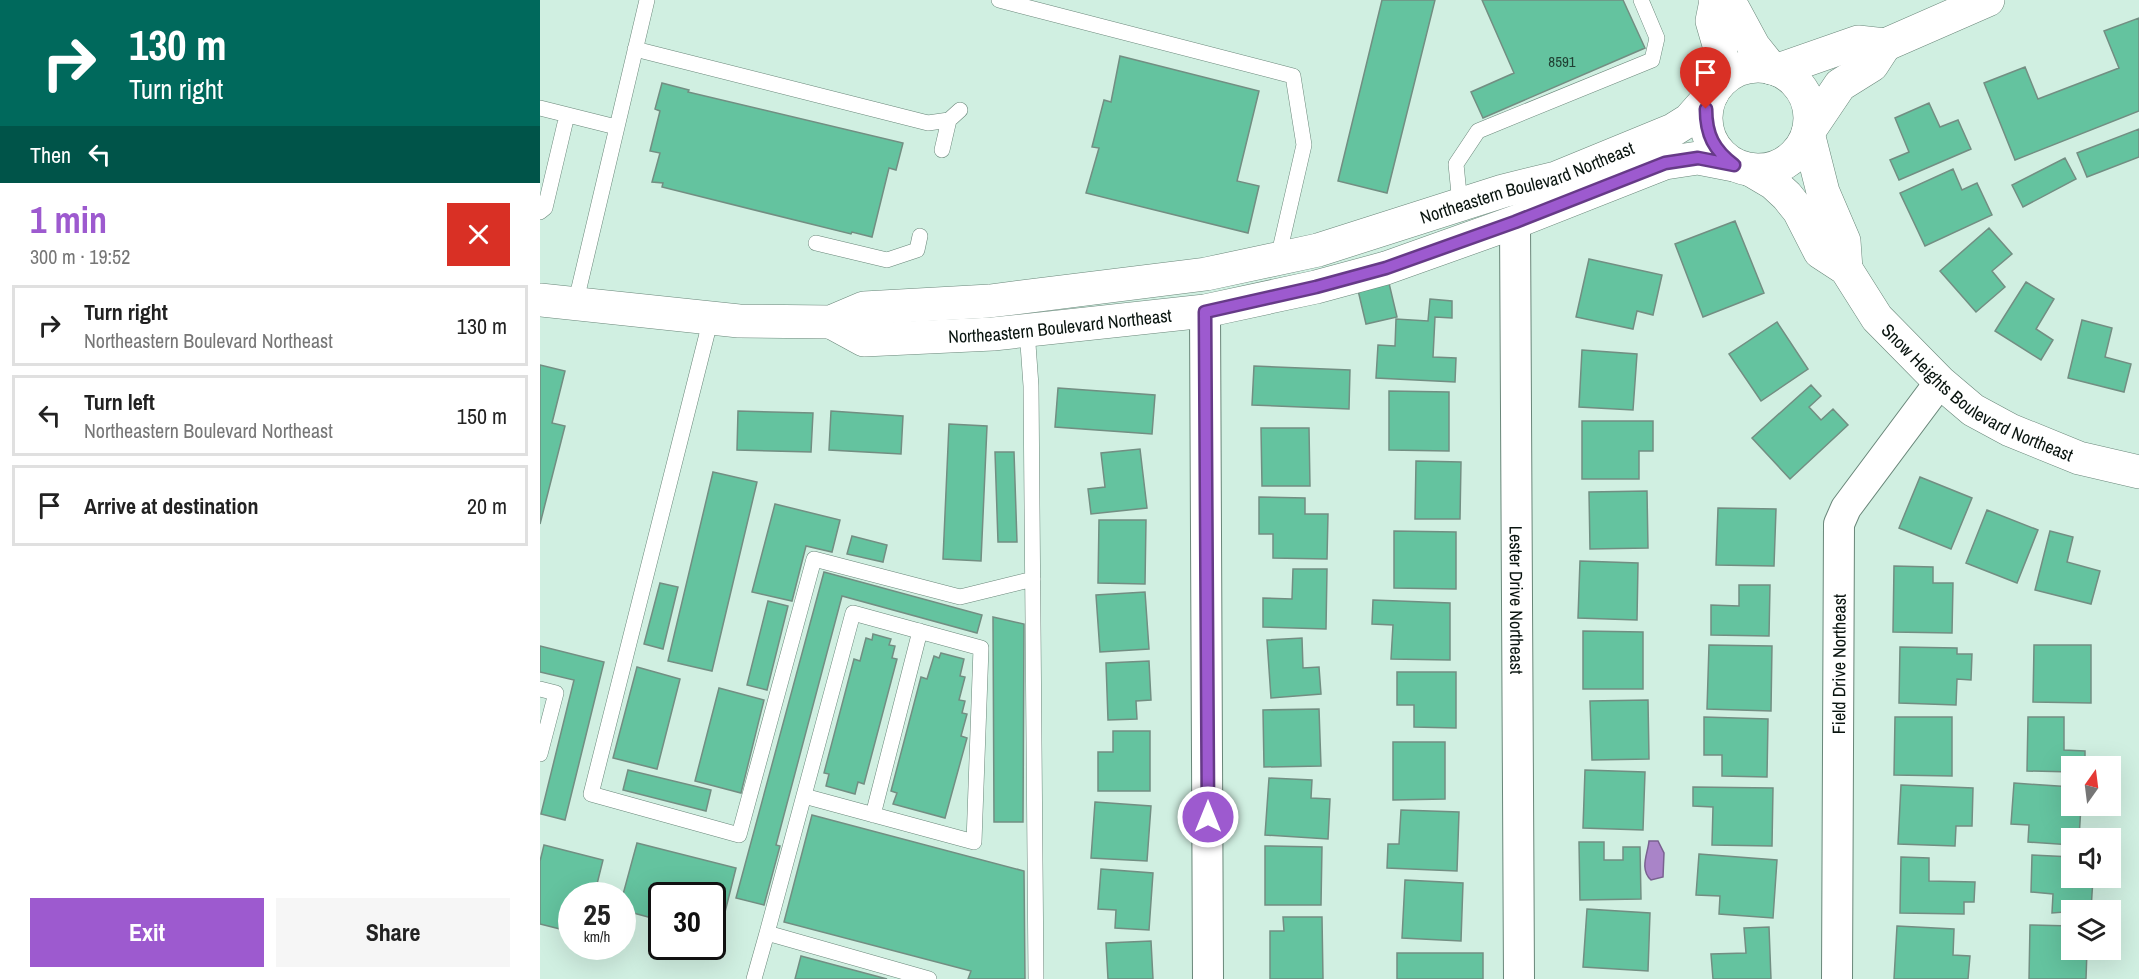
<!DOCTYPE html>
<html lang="en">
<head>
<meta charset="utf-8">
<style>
	:root { --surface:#fff; --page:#f6f6f6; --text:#222; --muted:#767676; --line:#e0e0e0; --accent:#9d5acf }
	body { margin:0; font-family:"Archivo Narrow",sans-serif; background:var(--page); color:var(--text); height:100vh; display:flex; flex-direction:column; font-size:22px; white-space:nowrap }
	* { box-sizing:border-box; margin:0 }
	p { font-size:20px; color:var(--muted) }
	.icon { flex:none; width:33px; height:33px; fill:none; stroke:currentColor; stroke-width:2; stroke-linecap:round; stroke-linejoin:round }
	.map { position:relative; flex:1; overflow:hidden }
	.drawer { display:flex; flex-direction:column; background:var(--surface); width:540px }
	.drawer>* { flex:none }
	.hud { background:#00695c; color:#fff; overflow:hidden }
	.needle { width:39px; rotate:14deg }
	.buttons { position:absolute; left:1521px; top:756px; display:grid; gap:12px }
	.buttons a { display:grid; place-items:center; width:60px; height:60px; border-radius:0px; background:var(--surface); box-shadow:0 6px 24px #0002; font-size:30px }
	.speed { position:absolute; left:18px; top:882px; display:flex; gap:12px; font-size:30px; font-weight:700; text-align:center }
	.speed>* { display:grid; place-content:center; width:78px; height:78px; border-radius:50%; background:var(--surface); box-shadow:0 6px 24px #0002; line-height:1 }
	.speed small { font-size:15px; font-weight:400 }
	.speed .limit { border:3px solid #111; border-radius:9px; background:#fff; color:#111 }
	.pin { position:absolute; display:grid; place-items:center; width:51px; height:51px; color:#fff; margin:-62px -26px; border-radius:50% 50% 50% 0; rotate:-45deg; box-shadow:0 0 6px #0007 }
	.pin .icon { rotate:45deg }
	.me { position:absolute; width:66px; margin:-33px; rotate:0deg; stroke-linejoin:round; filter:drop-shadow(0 0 4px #0008) }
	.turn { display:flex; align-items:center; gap:21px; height:126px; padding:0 30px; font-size:27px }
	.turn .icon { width:78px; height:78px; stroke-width:2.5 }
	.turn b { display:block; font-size:42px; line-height:51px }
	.then { display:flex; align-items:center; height:57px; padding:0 30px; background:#0003; gap:12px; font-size:22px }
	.round { display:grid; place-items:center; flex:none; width:63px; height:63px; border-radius:0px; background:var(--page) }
	.headline { display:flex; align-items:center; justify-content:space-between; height:102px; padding:0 30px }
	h1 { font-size:36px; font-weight:800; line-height:45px; color:var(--accent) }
	.cta { display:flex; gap:12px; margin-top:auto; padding:12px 30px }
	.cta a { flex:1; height:69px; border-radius:0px; background:var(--accent); color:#fff; font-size:24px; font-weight:800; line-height:69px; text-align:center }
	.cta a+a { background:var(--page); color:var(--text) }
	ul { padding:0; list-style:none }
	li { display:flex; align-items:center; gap:18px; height:81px; margin:0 12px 9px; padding:0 18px; border:3px solid var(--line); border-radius:0px }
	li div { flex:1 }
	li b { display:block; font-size:22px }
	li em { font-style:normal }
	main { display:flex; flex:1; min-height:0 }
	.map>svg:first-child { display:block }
	.water { fill:#a984c8; stroke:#796290; stroke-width:1.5 }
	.building { fill:#64c39f; stroke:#728e82; stroke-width:1.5 }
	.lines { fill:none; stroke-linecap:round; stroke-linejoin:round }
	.service-casing { stroke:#698679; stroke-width:16 }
	.minor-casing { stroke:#698679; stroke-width:32 }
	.tertiary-casing { stroke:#698679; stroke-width:34 }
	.service { stroke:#fff; stroke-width:15 }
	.minor { stroke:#fff; stroke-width:30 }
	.tertiary { stroke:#fff; stroke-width:33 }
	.route-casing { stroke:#663a87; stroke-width:15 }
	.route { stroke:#9d5acf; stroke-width:10 }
	.labels { text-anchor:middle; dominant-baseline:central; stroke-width:4.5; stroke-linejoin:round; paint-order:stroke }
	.number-label { font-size:15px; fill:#204033 }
	.street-label { font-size:18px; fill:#09140f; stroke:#fff }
</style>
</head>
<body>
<main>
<section class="drawer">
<div class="hud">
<div class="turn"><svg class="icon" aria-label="right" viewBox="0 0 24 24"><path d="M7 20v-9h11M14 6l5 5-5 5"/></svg><div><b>130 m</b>Turn right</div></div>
<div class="then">Then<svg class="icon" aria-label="left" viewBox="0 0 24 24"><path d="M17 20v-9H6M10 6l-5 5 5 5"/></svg></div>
</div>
<div class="headline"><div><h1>1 min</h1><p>300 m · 19:52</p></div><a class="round" style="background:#d93025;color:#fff"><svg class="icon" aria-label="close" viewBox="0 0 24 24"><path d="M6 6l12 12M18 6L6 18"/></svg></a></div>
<ul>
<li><svg class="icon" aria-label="right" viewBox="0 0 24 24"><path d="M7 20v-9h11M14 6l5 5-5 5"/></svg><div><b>Turn right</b><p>Northeastern Boulevard Northeast</p></div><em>130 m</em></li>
<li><svg class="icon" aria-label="left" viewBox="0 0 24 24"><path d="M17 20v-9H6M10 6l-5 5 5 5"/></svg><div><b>Turn left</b><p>Northeastern Boulevard Northeast</p></div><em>150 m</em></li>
<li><svg class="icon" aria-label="arrive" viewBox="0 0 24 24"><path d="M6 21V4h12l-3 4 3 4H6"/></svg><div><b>Arrive at destination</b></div><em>20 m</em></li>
</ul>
<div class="cta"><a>Exit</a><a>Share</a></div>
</section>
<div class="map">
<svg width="1599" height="979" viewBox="0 0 1599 979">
	<rect width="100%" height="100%" fill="#d0efe1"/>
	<path class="water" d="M1109 841H1118L1124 853 1123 877 1111 880C1099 869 1108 853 1109 841Z"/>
	<path class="building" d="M842 0H895L847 193 798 181Z
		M942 0H1083L1105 48 943 118 931 92 974 73Z
		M1599 18V111L1475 160 1444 83 1485 67 1498 99 1579 68 1564 31Z
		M580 56 719 91 697 181 719 186 708 233 546 193 559 148 552 147 564 100 571 102Z
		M122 83 149 90 148 92 363 143 356 170 349 168 332 237 312 232 311 234 122 187 123 183 112 182 120 153 110 151 120 111 115 109Z
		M1389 103 1400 127 1418 120 1431 149 1359 180 1350 160 1369 152 1355 118Z
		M1599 129V157L1547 177 1537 153Z
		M1525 158 1536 179 1483 207 1472 185Z
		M1413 169 1422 190 1437 183 1452 215 1385 246 1360 193Z
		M1195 221 1224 293 1163 317 1135 244Z
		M1449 228 1472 254 1452 271 1465 287 1436 312 1400 271Z
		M1049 259 1122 275 1113 315 1097 311 1093 329 1036 317Z
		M848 279 857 317 826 324 817 286Z
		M1486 282 1514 299 1496 329 1513 340 1501 360 1455 331Z
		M890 299 912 301V318L895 317 893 357 916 358 915 382 836 378 838 345 855 346 856 319 888 321Z
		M1542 320 1572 328 1565 357 1591 364 1584 392 1528 378Z
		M1237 322 1268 369 1221 401 1189 354Z
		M1042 350 1097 354 1093 410 1039 407Z
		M0 365 25 371 12 423 25 426 0 524Z
		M714 366 810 370 809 409 712 405Z
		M1271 385 1281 396 1269 407 1281 420 1293 409 1308 425 1250 479 1212 438Z
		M518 388 615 395 612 434 515 427Z
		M849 391 909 392V451L849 450Z
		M198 411 273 413 271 452 197 450Z
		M291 411 363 416 361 454 289 450Z
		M1042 421H1113V451H1099V479H1042Z
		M409 424 447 426 441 561 403 559Z
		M721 428H769L770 486H722Z
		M600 449 607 508 551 514 548 489 565 487 561 453Z
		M455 452H474L477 542H458Z
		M876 461 921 462 920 519H875Z
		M173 472 217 482 172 671 128 661Z
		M1380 477 1432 498 1411 549 1359 528Z
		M1107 491 1108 548 1050 549 1049 492Z
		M719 497 765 498V514H788L787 559 733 558V534H719Z
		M235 504 300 520 292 552 266 546 252 601 212 592Z
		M1178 508 1236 509 1234 566 1176 565Z
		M1447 510 1498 530 1477 583 1426 563Z
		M559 520H606L605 584 558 583Z
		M854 531 916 532V589L854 588Z
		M1510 531 1533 537 1527 562 1560 571 1551 604 1495 590Z
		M312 536 347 545 343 562 307 554Z
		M1040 561 1098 563 1097 620 1038 618Z
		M1354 566 1393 567V583H1413L1412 633 1353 632Z
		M753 569H787L786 629 723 627V598L752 599Z
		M284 572 442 615 437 633 302 596 236 845 240 846 224 905 196 898Z
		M120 583 138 587 123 649 104 644Z
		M1199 585H1230L1229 636 1171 635V605L1199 606Z
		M605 592 609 649 560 652 556 595Z
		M833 600 910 603V660L851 659 853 625 832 624Z
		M228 601 248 606 227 690 207 685Z
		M453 617 484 624 483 822H454Z
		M1043 631 1103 632V689H1043Z
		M333 634 351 639 349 645 355 646 352 658 357 659 324 784 318 782 315 794 286 786 289 774 284 773 314 659 320 661 326 638 332 640Z
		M762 638 763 668 779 667 781 694 731 698 727 640Z
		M1169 645 1232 646 1231 711 1167 709Z
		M1494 645H1551V703L1493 702Z
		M0 646 64 662 25 820 1 814 34 680 0 672Z
		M1360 647 1417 648V654H1432L1431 680 1417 679 1416 705 1359 703Z
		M401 653 424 659 420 676 425 677 419 700 425 701 422 713 427 714 421 736 427 738 405 818 353 804 357 793 351 791 381 677 387 679 394 656 399 658Z
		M609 661 611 700 596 701 597 719 568 720 566 663Z
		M97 667 140 679 117 769 73 758Z
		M857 672H916V728L874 727V705H857Z
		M179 688 224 700 201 793 155 781Z
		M1108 700 1109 759 1052 760 1050 701Z
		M779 709 781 766 724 767 723 710Z
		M1164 717 1228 719 1227 777 1182 776V755H1164Z
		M1355 717H1412V776L1354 775Z
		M1488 717H1524V750L1545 751V766H1532V772L1487 771Z
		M573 731H610V791H558V752H573Z
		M853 742H905V799L853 800Z
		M88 770 171 790 166 811 83 790Z
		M1045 770 1105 772 1103 830 1043 828Z
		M729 778 772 780 771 798 790 799 788 839 725 835Z
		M1474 783 1532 787V806H1541L1539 838H1532V845L1488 842 1489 825 1471 824Z
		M1361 785 1433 788 1432 826H1416L1415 846 1358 844Z
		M1153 787 1233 788 1232 846 1172 845 1173 807 1153 806Z
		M555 802 611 806 607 861 551 858Z
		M861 810 919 812 917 871 847 868 848 844H859Z
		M272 815 484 871 485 979H428L431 971 244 922Z
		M1039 842H1064V860H1083V847H1100L1101 899 1040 900Z
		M97 843 196 868 185 912 172 909V896L118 895 112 918 82 910V898Z
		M4 845 63 860 54 896H32V932L0 924V861Z
		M725 846 782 847 781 905H725Z
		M1159 854 1237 860 1233 918 1179 914 1180 896 1156 895Z
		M1492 855 1532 857V878H1553L1551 910 1512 913 1513 894 1491 892Z
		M1361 857 1389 858V881L1435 882 1434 902H1424V914L1360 913Z
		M561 869 613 873 609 930 575 928 576 910 558 909Z
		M865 880 923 883 921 941 862 938Z
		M1047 909 1110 913 1108 971 1043 967Z
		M743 917H782L783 979H730V931H744Z
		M1490 925 1532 926V950H1547L1546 979H1489Z
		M1357 926 1414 929 1413 955 1430 956 1428 979H1354Z
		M1229 927 1231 979H1173L1171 954 1206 953 1204 928Z
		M611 941 613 979H568L566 943Z
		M857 953H943V979H857Z
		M261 956 347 979H255Z"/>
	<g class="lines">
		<defs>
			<path id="service" d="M459 0 753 76 764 145 738 258
				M95 49 388 123 409 120 420 110
				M0 108 76 127
				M402 150 409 120
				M920 204 916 164 938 131 1112 60 1117 38 1101 0
				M0 212 5 208 27 115
				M276 243 347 260 377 250 380 236
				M35 305 107 0
				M171 318 51 794 199 835 274 559 420 597 493 579
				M487 330 491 386 496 979
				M0 689 16 693 0 754
				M333 815 380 631
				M227 933 313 613 441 648 434 842 264 796
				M214 979 227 933 389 979"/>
			<g id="minor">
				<path id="s1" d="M975 222 979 979"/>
				<path d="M665 311 668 979"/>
				<path id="s2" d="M1297 979 1299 524 1306 508 1400 382"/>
			</g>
			<g id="tertiary">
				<path d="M1175 0 1194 10 1214 47 1231 68"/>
				<path d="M1176 1 1172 21 1181 52 1179 83"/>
				<circle cx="1218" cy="118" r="52"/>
				<path d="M1238 70 1318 42 1345 45 1448 0"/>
				<path d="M1269 131 1300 85 1332 65 1345 45"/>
				<path d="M1268 133 1283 192 1304 241 1306 269"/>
				<path id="s3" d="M1211 170 1233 183 1247 196 1259 211 1280 252 1306 269 1337 318 1400 382 1433 410 1470 430 1539 458 1599 472"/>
				<path id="s4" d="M0 300 199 321 291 322 324 308 450 301 666 274 778 250 963 191 1016 178 1133 130 1149 120 1172 94"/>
				<path id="s5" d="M291 322 324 340 453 334 665 311 776 287 846 268 975 222 1125 163 1158 158 1194 165"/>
			</g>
		</defs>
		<use href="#service" class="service-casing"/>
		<use href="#minor" class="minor-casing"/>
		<use href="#tertiary" class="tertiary-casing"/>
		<use href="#service" class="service"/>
		<use href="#minor" class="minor"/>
		<use href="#tertiary" class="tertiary"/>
	</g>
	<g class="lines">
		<defs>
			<path id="route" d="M668 817 665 312 776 287 846 268 975 222 1125 163 1158 158 1194 165C1174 150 1166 135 1166 109"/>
		</defs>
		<use href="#route" class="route-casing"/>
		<use href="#route" class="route"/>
	</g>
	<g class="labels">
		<g class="number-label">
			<text x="1022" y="61">8591</text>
		</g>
		<g class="street-label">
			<text stroke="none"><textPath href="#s4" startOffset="1006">Northeastern Boulevard Northeast</textPath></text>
			<text stroke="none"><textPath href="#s5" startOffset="234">Northeastern Boulevard Northeast</textPath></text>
			<text stroke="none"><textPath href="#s3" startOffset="326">Snow Heights Boulevard Northeast</textPath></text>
			<text stroke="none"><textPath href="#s1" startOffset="378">Lester Drive Northeast</textPath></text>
			<text stroke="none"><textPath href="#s2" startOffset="315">Field Drive Northeast</textPath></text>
		</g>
	</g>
</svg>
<div class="buttons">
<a><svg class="needle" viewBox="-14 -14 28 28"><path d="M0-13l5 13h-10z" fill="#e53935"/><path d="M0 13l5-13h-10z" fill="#767676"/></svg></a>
<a><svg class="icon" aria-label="sound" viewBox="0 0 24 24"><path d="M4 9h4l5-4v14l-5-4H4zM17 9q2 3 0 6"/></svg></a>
<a><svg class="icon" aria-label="layers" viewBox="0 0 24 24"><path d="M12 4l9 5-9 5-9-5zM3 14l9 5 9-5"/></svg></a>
</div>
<div class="speed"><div>25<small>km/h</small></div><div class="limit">30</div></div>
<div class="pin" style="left:1166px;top:109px;background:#d93025"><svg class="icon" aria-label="arrive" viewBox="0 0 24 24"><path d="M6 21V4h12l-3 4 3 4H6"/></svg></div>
<svg class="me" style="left:668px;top:817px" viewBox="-20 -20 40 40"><circle r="17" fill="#9d5acf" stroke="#fff" stroke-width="3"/><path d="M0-11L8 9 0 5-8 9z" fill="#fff"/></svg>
</div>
</main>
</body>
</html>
